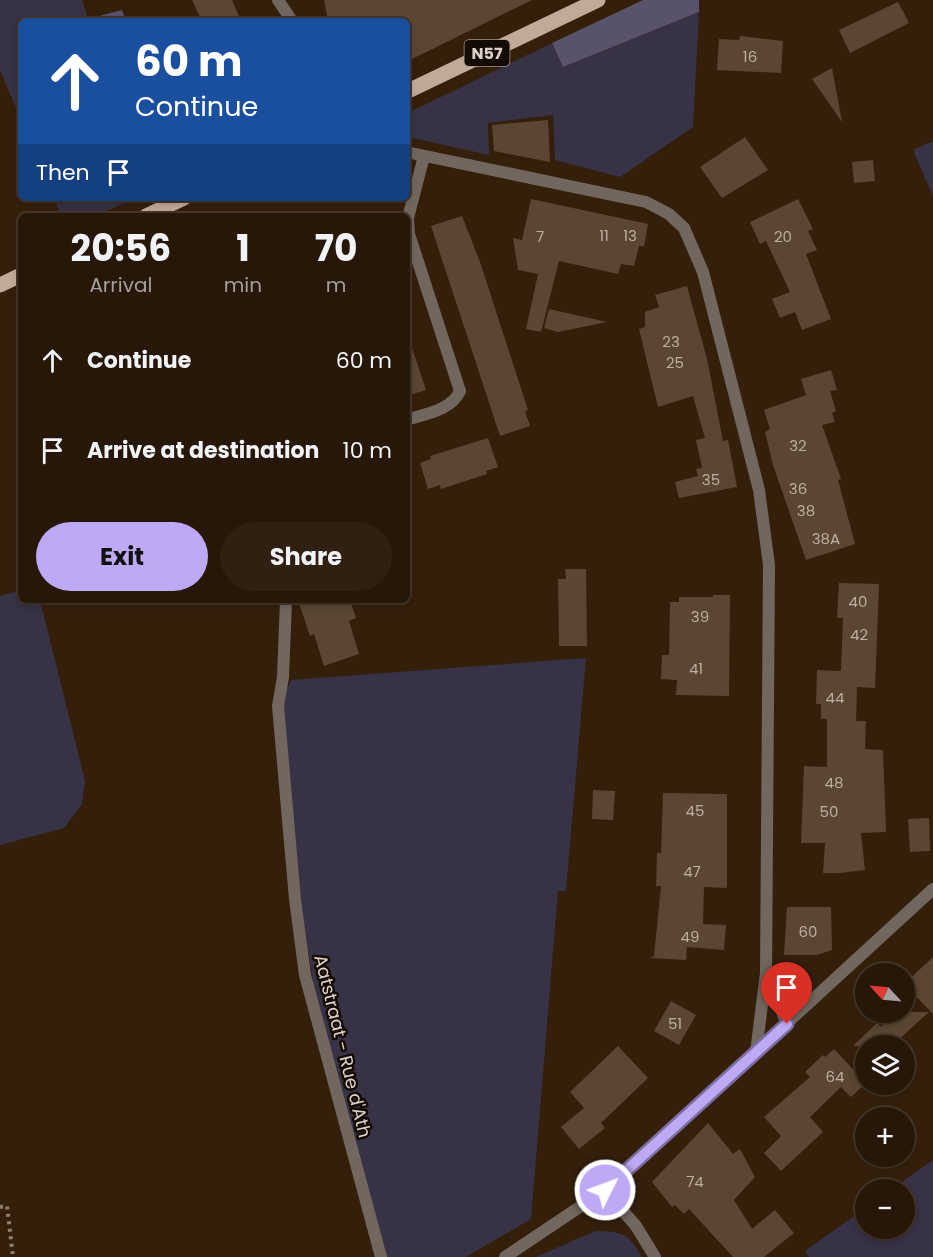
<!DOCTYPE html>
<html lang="en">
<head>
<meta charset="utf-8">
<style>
	:root { --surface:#271708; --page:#2f2012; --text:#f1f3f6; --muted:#a49f9c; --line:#433629; --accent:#bea9f5 }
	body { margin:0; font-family:Poppins,sans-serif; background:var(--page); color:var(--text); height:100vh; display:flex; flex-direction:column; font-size:22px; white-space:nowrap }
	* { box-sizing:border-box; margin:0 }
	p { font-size:20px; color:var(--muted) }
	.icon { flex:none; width:33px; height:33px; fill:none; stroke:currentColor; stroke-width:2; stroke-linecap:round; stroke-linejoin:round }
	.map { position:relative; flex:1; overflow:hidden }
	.panel { position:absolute; left:18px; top:213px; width:392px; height:390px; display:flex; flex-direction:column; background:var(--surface); border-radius:9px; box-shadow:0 3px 9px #0003,0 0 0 2px var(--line) }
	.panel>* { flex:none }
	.hud { position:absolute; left:18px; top:18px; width:392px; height:183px; border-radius:9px; box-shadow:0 3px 9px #0003,0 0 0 2px var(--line); background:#1a4fa0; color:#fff; overflow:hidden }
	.needle { width:39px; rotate:296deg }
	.tools { position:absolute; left:855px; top:963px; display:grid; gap:12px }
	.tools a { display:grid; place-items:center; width:60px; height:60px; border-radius:50%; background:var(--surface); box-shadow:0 3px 9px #0003,0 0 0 2px var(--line); font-size:30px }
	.pin { position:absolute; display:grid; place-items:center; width:51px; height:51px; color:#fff; margin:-62px -26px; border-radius:50% 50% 50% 0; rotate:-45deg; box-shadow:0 0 6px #0007 }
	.pin .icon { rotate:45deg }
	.me { position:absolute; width:66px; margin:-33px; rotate:48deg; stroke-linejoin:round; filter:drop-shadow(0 0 4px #0008) }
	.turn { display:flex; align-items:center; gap:21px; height:126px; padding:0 18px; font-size:27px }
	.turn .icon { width:78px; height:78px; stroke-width:2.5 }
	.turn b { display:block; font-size:42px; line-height:51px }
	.then { display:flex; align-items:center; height:57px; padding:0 18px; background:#0003; gap:12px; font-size:22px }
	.eta { display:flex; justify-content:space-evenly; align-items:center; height:102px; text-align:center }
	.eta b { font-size:36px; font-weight:700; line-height:42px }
	.button { display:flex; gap:12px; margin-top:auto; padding:12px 18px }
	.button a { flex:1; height:69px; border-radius:36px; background:var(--accent); color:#111; font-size:24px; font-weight:700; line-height:69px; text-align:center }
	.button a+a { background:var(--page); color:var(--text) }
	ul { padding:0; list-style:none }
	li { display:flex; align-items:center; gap:18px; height:90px; padding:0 18px }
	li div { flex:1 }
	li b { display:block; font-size:22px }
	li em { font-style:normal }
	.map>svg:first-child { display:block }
	.green { fill:#373245 }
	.forest { fill:#58526a }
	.building { fill:#5b4634 }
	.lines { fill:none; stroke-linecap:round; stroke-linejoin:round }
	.path { stroke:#917f70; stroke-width:4; stroke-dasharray:3 4.5; stroke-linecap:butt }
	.minor { stroke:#72675e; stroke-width:12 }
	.primary { stroke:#c1aa97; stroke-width:15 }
	.route-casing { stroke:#7c6e9f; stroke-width:15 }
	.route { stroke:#bea9f5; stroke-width:10 }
	.labels { text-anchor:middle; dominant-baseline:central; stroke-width:5; stroke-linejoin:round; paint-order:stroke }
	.number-label { font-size:15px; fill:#beaea1 }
	.shield { fill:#140b04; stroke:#a2968b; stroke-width:1.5 }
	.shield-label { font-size:16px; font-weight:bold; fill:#dfd1c5 }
	.street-label { font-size:18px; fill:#dfd1c5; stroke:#140b04 }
</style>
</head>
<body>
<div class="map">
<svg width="933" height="1257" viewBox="0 0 933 1257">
	<rect width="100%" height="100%" fill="#341f0b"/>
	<path class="green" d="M0 0H82L89 21H21V120L0 70Z
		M699 12 693 127 620 177 555 160 553 115 488 123 489 155 408 137 406 118 414 110 552 43 563 67Z
		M933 141V196L913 150Z
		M54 198H135L95 216H61Z
		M21 590V600H40L85 781 82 804 64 828 0 845V596Z
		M586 658 566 891H558L531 1219 466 1257H387L316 1003 302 909 282 698 291 680Z
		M933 1160V1257H809L805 1251 865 1208 866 1228H904V1190L892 1189Z
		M595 1231C622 1231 629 1234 642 1257H536Z"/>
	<path class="forest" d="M643 0H699V12L563 67 552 43Z
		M122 10 126 21H89L88 19Z"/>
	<path class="building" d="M192 0H232L241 21H202Z
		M324 0H532L406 62V21H328Z
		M898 2 909 23 850 53 839 30Z
		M740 36 783 41 781 73 717 70 719 39 739 40Z
		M832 68 842 122 812 79Z
		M548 120 550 162 494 151 492 125Z
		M745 137 768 170 722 198 700 167Z
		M873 160 875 181 854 183 852 162Z
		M531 199 648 224 644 246H639L634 266 621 264 618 274 559 261 541 332 526 329 538 274 518 270 513 238 522 240Z
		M798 199 813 229 808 231 817 250 806 254 831 319 802 330 795 312 780 318 772 299 790 292 766 241 760 244 750 222Z
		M462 216 480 262 528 410 525 411 530 426 500 436 431 226Z
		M687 286 707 359 723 441 728 440 737 487 679 498 675 482 698 476 696 469 702 468 696 440 705 438 693 396 658 407 639 329 645 327V312L659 307 655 295Z
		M549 309 607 322 558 332 544 328Z
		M410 342 426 390 406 396V343Z
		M831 370 837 390 830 391 836 411 832 413 835 422 822 425 841 479 838 480 855 544 806 560 773 465 765 432 770 429 764 410 806 395 801 379Z
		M488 438 498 467 486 471 487 474 441 489 440 485 428 489 420 463 431 459 430 456Z
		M565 569H586L587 646H559L558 579H566Z
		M839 583 879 584 875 688 857 687 856 721H866L865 749 883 750 886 832 861 833 865 870 840 873H823L825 843H801L804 766 827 767V719H821V704H816L817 670 841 671 843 618H837Z
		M713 595H730L729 696 676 695 677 680 661 679 662 655H669L670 602H679V597H713Z
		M298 600H350L356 618 349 621 359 654 324 666 314 634 310 636Z
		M593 790 615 791 613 820 592 819Z
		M663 793 727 794V888L704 887 703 924 726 925 724 950 687 947 686 960 650 958 654 956 661 886H656L657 853H661Z
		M929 818 930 851 910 852 908 819Z
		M787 907H831L832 950 817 955H784Z
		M933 957V1014L904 984Z
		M671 1001 696 1015 679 1045 654 1031Z
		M892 1012H929L896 1042 899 1046H853L877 1023 881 1027Z
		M618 1046 648 1078 601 1123 605 1128 579 1149 561 1127 584 1108 570 1092Z
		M834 1049 866 1083 851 1097 841 1087 810 1117 823 1132 781 1171 764 1153 781 1136 764 1117 810 1077 805 1072 823 1055 825 1057Z
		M708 1123 733 1154 740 1149 755 1177 734 1200 752 1229 775 1210 794 1233 764 1257H733L689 1209 684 1214 675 1205 672 1207 652 1182Z"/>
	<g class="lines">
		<path class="path" d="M0 1207 7 1206 13 1257"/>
		<path class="minor" d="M278 0 292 21
			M406 152 646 202 669 214 684 228 703 272 759 490 769 565 766 973 756 1052
			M406 420C425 414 452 410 460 391L409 234 408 218 424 156
			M286 600 283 677 278 706 295 899 305 975 381 1257
			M766 974 787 1024
			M605 1190 636 1226 655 1257
			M505 1257 605 1190 933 889"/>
		<path class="primary" d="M406 92 598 0
			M146 216 184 198
			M0 285 21 275"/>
	</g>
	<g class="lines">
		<defs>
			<path id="route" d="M605 1190 787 1024"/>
		</defs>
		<use href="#route" class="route-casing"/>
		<use href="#route" class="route"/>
	</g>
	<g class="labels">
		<g class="number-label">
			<text x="750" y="56">16</text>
			<text x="604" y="235">11</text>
			<text x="630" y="235">13</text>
			<text x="540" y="236">7</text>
			<text x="783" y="236">20</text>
			<text x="671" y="341">23</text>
			<text x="675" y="362">25</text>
			<text x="798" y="445">32</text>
			<text x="711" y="479">35</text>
			<text x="798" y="488">36</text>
			<text x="806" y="510">38</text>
			<text x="826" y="538">38A</text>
			<text x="858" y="601">40</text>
			<text x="700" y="616">39</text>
			<text x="859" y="634">42</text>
			<text x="696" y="668">41</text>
			<text x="835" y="697">44</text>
			<text x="834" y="782">48</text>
			<text x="695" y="810">45</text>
			<text x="829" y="811">50</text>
			<text x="692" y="871">47</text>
			<text x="808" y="931">60</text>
			<text x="690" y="936">49</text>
			<text x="675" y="1023">51</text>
			<text x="835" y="1076">64</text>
			<text x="695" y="1181">74</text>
		</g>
		<rect class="shield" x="464.5" y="40" width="45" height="26" rx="4.5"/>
		<g class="shield-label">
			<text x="487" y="53">N57</text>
		</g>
		<g class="street-label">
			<text transform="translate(343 1046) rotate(76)">Aatstraat - Rue d'Ath</text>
		</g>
	</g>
</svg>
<div class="tools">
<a><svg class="needle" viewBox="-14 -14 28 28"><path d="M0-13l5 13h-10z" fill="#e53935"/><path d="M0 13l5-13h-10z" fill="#a49f9c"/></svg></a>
<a><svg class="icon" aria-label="layers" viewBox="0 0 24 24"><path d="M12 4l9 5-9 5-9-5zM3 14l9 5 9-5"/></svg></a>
<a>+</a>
<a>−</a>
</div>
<div class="pin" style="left:787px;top:1024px;background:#d93025"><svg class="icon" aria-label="arrive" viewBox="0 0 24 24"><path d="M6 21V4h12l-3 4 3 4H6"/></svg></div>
<svg class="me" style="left:605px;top:1190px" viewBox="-20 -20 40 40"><circle r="17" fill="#bea9f5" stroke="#fff" stroke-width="3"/><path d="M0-11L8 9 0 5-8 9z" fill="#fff"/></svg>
<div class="hud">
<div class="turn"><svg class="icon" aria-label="ahead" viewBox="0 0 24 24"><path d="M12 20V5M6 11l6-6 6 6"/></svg><div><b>60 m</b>Continue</div></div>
<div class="then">Then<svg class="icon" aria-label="arrive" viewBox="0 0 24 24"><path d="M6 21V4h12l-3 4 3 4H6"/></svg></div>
</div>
<section class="panel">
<div class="eta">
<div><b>20:56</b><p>Arrival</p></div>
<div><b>1</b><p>min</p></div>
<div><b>70</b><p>m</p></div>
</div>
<ul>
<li><svg class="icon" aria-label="ahead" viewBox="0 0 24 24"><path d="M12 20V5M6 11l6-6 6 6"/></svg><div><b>Continue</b></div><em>60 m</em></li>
<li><svg class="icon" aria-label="arrive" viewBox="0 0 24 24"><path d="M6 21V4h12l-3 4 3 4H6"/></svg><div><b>Arrive at destination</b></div><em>10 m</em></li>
</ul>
<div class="button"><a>Exit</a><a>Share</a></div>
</section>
</div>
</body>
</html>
